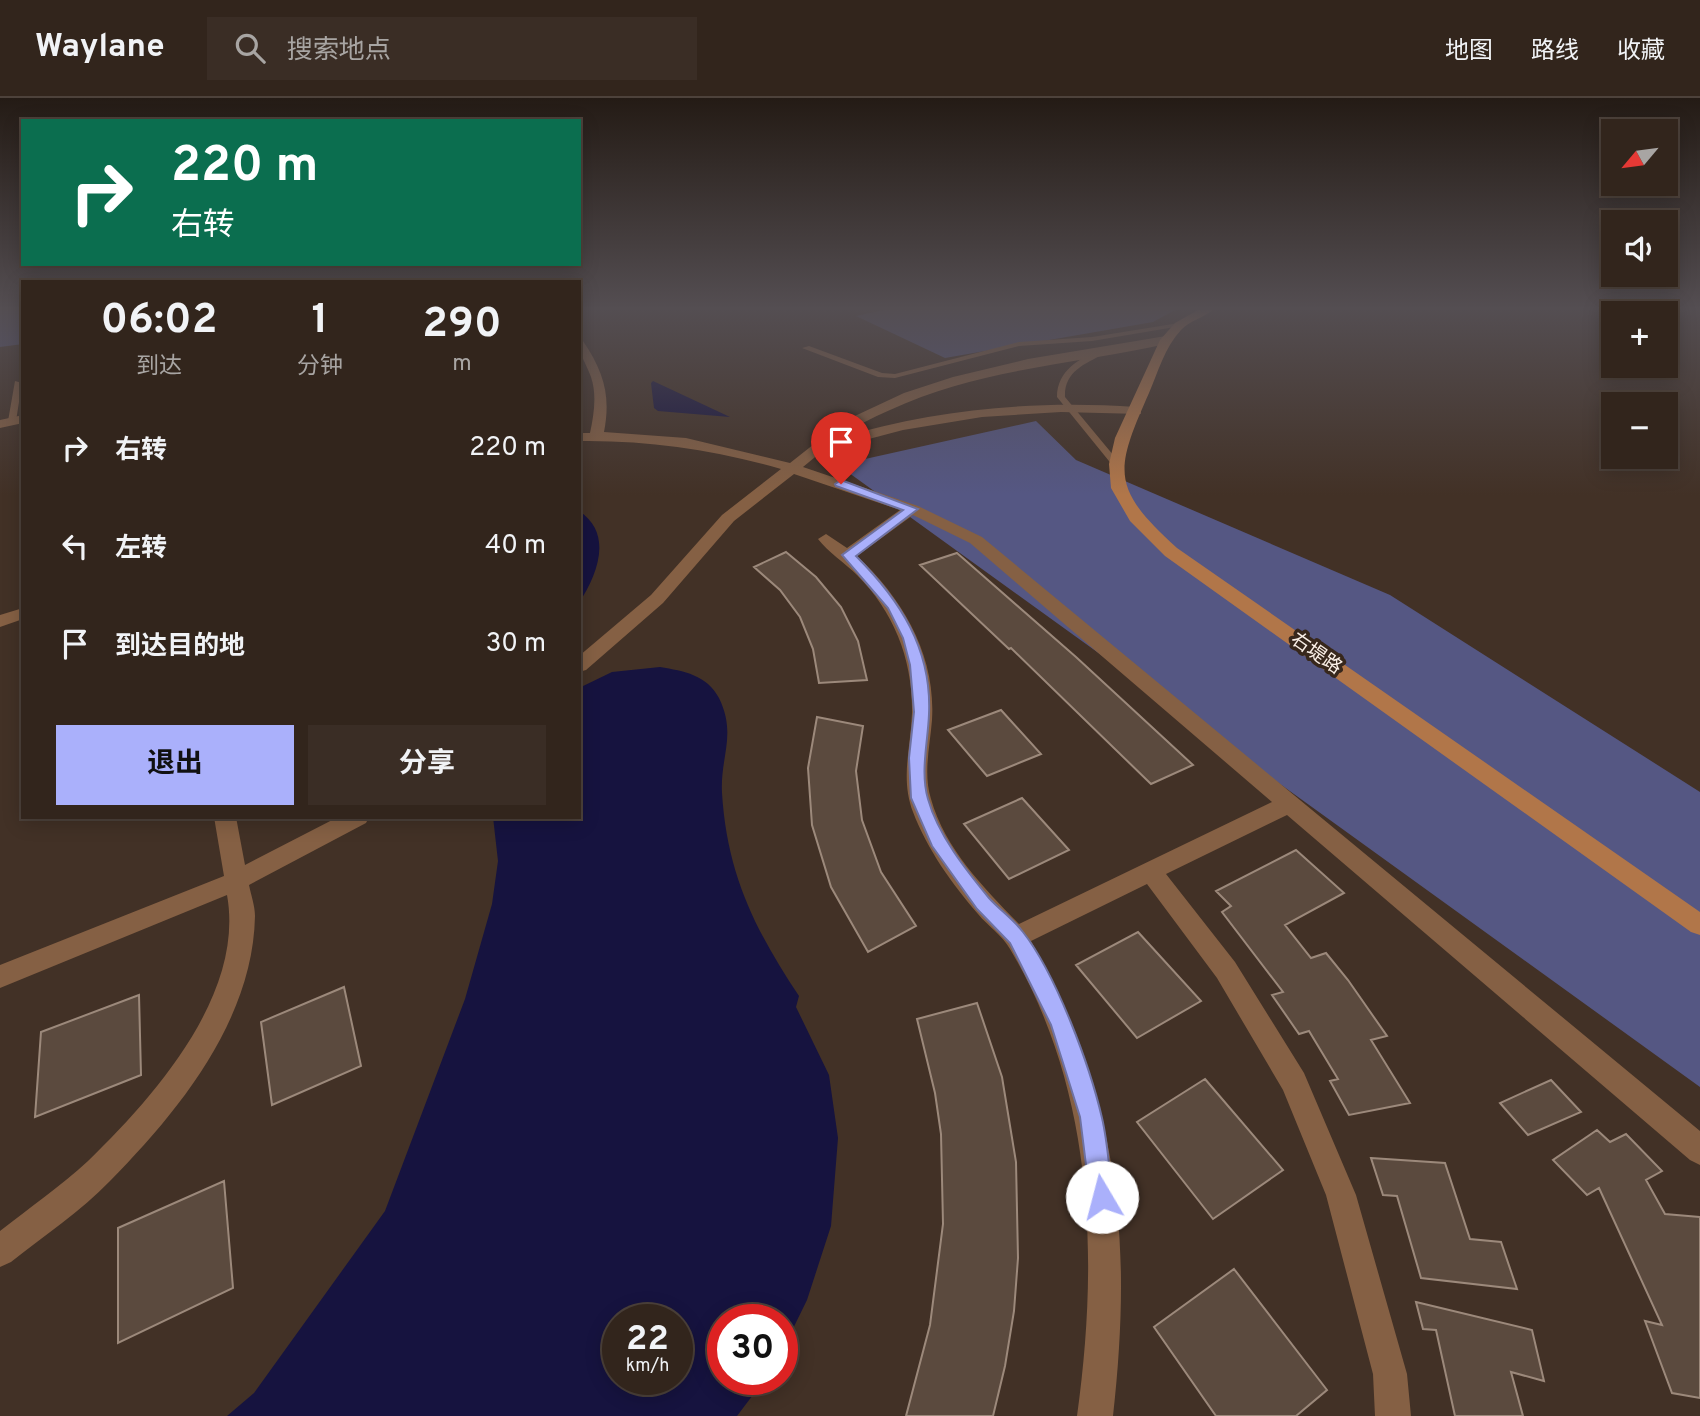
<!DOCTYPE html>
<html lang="zh">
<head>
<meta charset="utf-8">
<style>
	:root { --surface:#32251c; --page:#3a2d25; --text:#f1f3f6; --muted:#a8a5a3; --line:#4d423b; --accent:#aab0fb }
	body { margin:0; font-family:Overpass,"Noto Sans SC",sans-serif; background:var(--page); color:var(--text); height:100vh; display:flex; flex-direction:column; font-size:26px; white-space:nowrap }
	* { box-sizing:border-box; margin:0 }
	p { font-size:23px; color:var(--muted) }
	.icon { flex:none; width:38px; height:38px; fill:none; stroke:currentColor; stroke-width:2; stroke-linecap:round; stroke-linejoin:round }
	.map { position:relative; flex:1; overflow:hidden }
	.drawer { position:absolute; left:21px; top:182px; width:560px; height:539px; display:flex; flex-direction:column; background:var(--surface); border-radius:0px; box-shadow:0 4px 18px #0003,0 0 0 2px var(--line) }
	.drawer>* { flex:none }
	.guide { position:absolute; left:21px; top:21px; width:560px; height:147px; border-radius:0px; box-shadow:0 4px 18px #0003,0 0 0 2px var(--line); background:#0b6e4f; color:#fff; overflow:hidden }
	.needle { width:46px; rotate:241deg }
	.fabs { position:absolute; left:1601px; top:21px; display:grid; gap:14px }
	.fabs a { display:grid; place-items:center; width:77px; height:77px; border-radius:0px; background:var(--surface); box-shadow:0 4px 18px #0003,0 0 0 2px var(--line); font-size:35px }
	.speed { position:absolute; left:602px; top:1206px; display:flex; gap:14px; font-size:35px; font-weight:700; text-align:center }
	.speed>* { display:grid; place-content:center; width:91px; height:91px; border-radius:50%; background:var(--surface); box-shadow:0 4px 18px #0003,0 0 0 2px var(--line); line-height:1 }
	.speed small { font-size:18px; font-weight:400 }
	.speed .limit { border:10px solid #d22; background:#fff; color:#111 }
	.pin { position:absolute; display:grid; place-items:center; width:60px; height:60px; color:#fff; margin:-72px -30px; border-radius:50% 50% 50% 0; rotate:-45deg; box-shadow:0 0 7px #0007 }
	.pin .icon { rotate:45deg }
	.me { position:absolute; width:77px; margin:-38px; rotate:352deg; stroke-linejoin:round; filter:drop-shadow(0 0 5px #0008) }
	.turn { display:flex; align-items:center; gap:24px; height:147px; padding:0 35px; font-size:32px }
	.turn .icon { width:91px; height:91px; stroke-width:2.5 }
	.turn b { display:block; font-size:49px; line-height:60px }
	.eta { display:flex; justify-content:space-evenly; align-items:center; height:119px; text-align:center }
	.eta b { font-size:42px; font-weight:700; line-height:49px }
	.action { display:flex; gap:14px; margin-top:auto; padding:14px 35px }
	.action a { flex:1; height:80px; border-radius:0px; background:var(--accent); color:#111; font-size:28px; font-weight:700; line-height:80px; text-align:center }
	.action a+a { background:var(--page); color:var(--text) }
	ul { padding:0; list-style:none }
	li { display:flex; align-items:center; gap:21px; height:98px; padding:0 35px }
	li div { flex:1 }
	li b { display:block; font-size:26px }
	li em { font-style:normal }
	header { display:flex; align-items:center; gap:42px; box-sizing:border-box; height:98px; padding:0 35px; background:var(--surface); border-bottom:2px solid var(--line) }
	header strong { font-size:33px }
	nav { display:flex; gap:38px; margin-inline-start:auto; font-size:24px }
	.search { width:490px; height:63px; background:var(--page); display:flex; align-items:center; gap:18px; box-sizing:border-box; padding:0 24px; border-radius:0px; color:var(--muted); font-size:26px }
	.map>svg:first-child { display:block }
	.green { fill:#555783 }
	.water { fill:#16133f; fill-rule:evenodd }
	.building { fill:#5b4a3e; stroke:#9c897b; stroke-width:2 }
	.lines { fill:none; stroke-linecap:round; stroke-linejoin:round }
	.lane { fill:#856044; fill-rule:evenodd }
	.street { fill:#856044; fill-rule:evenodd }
	.secondary { fill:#b17649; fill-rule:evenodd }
	.route { fill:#aab0fb; stroke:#6e72a3; stroke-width:2 }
	.labels { text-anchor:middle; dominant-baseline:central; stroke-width:7; stroke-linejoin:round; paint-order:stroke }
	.street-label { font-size:19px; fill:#fbf0e8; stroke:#37271c }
</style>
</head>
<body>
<header>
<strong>Waylane</strong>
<div class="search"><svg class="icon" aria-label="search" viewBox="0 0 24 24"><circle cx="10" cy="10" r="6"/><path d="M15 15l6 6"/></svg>搜索地点</div>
<nav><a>地图</a><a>路线</a><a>收藏</a></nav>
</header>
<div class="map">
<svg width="1700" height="1318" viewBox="0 0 1700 1318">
	<rect width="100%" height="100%" fill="#423126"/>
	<path class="green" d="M0 212H23V246L0 249Z
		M884 212H1175L1153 224 945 260 856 218Z
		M1036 323 1076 362 1390 497 1700 694V989L838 367Z"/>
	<path class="water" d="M653 283 730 319 658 313 654 310 651 285Z
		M579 413C614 436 597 477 579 505Z
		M660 569C684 573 707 577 719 600 737 637 720 658 722 695 727 776 755 832 799 898L796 909 829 977 838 1040 831 1128 807 1202 782 1253V1222H723V1281H765L737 1318H227L254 1295 385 1113 465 901 492 806 498 763 493 719H579V590L612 574ZM618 1222H677V1281H618Z"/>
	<path class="building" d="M786 454 816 479 841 509 858 543 867 582 819 585 813 551 800 519 780 492 754 469Z
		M957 455 1076 559 1193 667 1151 686 1011 550 1009 551 920 467Z
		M1001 612 1041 656 987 678 948 632Z
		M817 619 863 628 856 673 862 722 881 774 916 828 868 854 831 789 812 727 808 670Z
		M1022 700 1069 752 1009 781 964 726Z
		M1296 752 1344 795 1285 827 1311 860 1326 855 1348 882 1387 938 1371 942 1410 1005 1349 1017 1330 983 1338 981 1309 933 1299 936 1272 897 1283 894 1222 814 1231 808 1216 793Z
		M1138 834 1201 903 1137 940 1076 867Z
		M344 889 361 968 272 1007 261 924Z
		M139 897 141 977 35 1019 41 934Z
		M977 905 1002 979 1016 1064 1018 1160 1014 1213 1005 1268 993 1318H906L930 1227 943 1126 941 1036 935 995 917 921Z
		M1205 981 1283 1072 1213 1121 1137 1024Z
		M1551 982 1581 1014 1528 1037 1500 1005Z
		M1597 1032 1610 1044 1626 1036 1662 1073 1646 1082 1665 1116 1700 1119V1300L1672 1295 1645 1223 1662 1227 1599 1090 1587 1097 1553 1062Z
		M1371 1060 1445 1065 1470 1141 1501 1144 1517 1191 1421 1180 1397 1098 1383 1097Z
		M224 1083 233 1190 118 1245V1130Z
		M1234 1171 1327 1292 1296 1318H1216L1154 1229Z
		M1416 1204 1532 1232 1544 1283 1511 1274 1523 1318H1455L1436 1232 1423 1231Z"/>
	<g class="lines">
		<path class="lane" d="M1179 225 1181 226V228L1092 243 1019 248 895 280 878 279 802 250 809 248 882 275 895 276 1019 244 1092 239Z
			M1101 252 1105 254 1104 256C1084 266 1064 274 1065 299L1119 364 1120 366 1116 369 1113 368 1057 299C1057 273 1079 260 1101 252Z
			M15 283 22 285 16 323 12 325 8 323Z"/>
		<path class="street" d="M1166 238 1170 239V245C1076 267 979 270 890 312 872 320 855 328 839 340 936 311 1036 302 1136 309L1141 310V316L1061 314 982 319 903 332 831 351 826 350 803 369 918 408 982 439 1700 1033V1067L1690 1062 1287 717 1166 776 1235 864 1304 975 1356 1097 1407 1276 1411 1318H1375L1373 1276 1326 1097 1283 992 1217 880 1147 786 1031 843C1119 1003 1133 1139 1113 1318H1077C1099 1160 1094 992 1010 851 1002 837 988 828 978 816 952 786 927 751 913 714 900 680 911 649 912 615 913 562 894 514 857 477 845 465 828 454 818 441L826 436 847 450 900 412 794 376 734 423 663 505 586 572 579 574V558L651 497 722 417 781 371C714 352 649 342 579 343V335H590C594 316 597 297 591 279 586 265 579 257 579 242L583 243C604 274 611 298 604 334L686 340 790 365 842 324 904 295 953 279 1028 261ZM913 417 970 445 1272 704 1019 826C984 790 945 751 931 701 923 675 930 648 932 622 936 557 903 501 857 458Z
			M23 317V325L0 330V322Z
			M23 510V521L0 529V517Z
			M214 719H236L245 767 338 719H369L366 725 249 787C251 797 255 808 255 818 253 922 179 1013 110 1083 81 1113 44 1138 11 1164L0 1169V1133C29 1110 61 1088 88 1063 155 998 245 896 227 797L0 890V867L224 778Z"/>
		<path class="secondary" d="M1198 212H1213C1203 220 1189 223 1181 232 1165 249 1158 274 1149 295 1114 374 1111 390 1177 450L1700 814V837L1691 834 1165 458 1130 423 1111 390 1109 366 1115 340 1160 242 1175 225Z"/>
	</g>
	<linearGradient id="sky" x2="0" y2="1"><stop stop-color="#241b15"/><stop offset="0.53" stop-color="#544e52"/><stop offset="1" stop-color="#544e52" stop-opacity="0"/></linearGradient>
	<rect width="1700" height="397" fill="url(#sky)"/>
	<path class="route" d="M841 382 918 411 856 458C900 502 932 551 929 616 928 644 920 674 928 701 938 737 966 772 989 800 1000 812 1014 822 1023 834 1056 876 1090 968 1102 1020 1108 1045 1109 1073 1113 1099L1110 1107 1102 1110 1094 1107 1090 1099 1080 1019 1051 927 1010 845 977 811 932 748 911 700 909 660 914 614 910 567 903 540 888 510 842 457 903 412 836 388 835 386Z"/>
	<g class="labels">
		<g class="street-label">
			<text transform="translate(1316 556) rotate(35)">右堤路</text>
		</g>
	</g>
</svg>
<div class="fabs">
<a><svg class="needle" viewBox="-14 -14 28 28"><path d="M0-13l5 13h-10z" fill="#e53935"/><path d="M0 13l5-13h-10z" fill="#a8a5a3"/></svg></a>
<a><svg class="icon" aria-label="sound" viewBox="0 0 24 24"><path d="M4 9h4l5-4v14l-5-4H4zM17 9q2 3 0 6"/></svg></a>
<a>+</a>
<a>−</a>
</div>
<div class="speed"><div>22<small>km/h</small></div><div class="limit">30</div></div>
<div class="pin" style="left:841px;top:386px;background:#d93025"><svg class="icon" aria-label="arrive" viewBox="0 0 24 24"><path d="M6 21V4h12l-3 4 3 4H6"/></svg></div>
<svg class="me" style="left:1102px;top:1099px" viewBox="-20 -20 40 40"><circle r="19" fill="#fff"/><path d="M0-13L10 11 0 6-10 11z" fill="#aab0fb"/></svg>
<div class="guide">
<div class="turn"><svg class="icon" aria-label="right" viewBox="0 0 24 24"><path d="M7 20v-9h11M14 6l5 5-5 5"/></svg><div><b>220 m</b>右转</div></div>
</div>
<section class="drawer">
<div class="eta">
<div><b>06:02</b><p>到达</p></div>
<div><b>1</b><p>分钟</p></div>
<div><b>290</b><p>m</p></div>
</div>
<ul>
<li><svg class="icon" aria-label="right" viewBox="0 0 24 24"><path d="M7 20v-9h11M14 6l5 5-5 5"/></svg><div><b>右转</b></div><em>220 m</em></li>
<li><svg class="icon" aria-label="left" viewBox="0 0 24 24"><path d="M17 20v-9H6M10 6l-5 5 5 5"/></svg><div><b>左转</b></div><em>40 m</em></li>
<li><svg class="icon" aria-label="arrive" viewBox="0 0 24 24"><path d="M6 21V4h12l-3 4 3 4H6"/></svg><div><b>到达目的地</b></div><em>30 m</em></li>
</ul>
<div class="action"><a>退出</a><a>分享</a></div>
</section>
</div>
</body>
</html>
